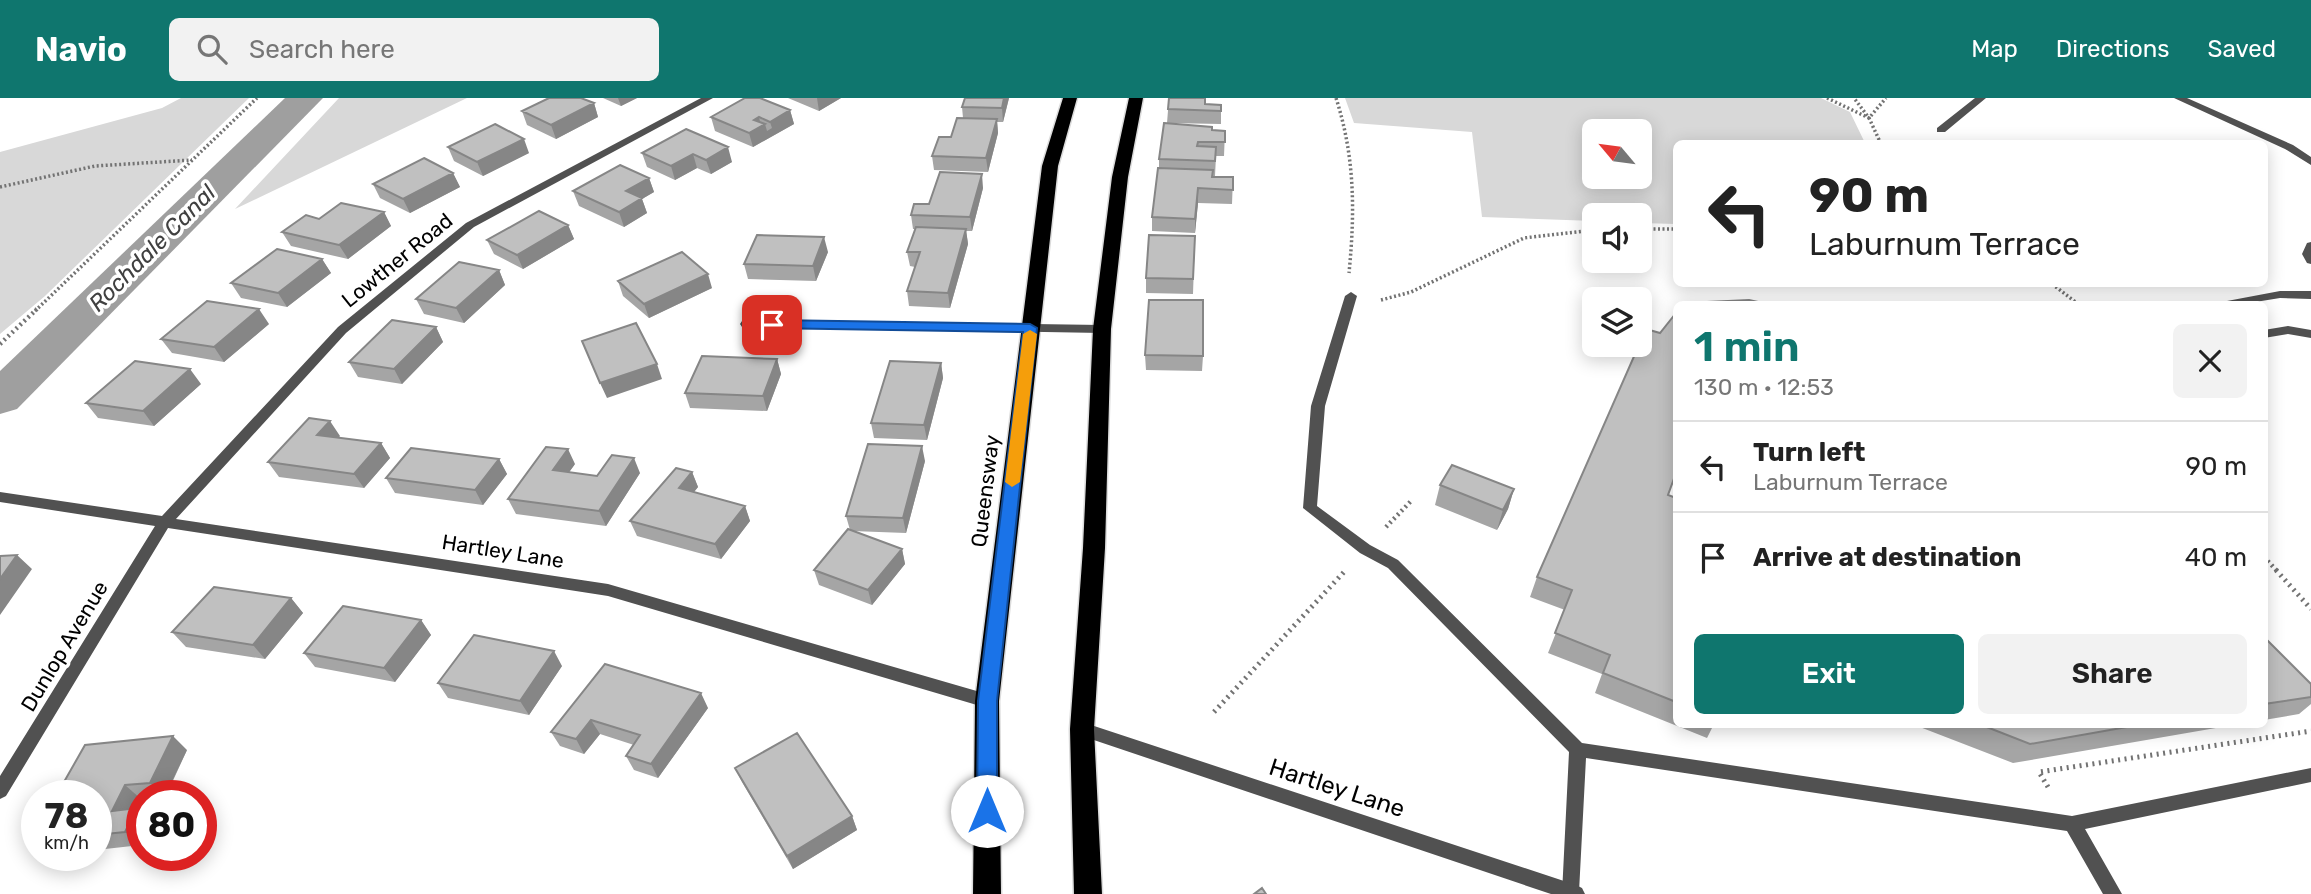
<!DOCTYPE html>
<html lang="en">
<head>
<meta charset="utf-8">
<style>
	:root { --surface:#fff; --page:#f2f2f2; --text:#222; --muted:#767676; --line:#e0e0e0; --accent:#0f766e }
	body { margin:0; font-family:Rubik,sans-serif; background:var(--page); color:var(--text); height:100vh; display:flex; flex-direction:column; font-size:26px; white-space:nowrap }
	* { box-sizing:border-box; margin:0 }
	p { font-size:23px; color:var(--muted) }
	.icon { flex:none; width:38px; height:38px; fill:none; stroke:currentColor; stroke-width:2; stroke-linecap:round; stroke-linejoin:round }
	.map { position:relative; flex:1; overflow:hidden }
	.side { position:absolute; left:1673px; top:203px; width:595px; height:427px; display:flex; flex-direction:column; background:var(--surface); border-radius:10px; box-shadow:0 4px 18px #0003 }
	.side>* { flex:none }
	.hud { position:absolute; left:1673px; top:42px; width:595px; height:147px; border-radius:10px; box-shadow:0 4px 18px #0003; background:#fff; color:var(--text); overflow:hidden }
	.needle { width:46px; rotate:299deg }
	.buttons { position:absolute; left:1582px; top:21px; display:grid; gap:14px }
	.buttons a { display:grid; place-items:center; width:70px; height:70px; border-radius:10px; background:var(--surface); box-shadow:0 4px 18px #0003; font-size:35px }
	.speed { position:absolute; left:21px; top:682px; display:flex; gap:14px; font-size:35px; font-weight:700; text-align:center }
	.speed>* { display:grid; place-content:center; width:91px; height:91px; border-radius:50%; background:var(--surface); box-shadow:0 4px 18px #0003; line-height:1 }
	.speed small { font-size:18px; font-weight:400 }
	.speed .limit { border:10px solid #d22; background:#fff; color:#111 }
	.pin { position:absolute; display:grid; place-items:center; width:60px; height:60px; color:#fff; margin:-30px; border-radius:14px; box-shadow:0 4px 10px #0006 }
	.me { position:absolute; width:77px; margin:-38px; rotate:0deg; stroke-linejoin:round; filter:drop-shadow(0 0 5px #0008) }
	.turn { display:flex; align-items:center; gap:24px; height:147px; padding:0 21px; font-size:32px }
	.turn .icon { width:91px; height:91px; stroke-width:2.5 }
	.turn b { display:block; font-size:49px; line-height:60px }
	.round { display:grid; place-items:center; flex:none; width:74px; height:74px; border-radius:10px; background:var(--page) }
	.overview { display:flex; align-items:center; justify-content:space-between; height:119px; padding:0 21px }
	h1 { font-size:42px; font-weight:600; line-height:52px; color:var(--accent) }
	.primary-button { display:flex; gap:14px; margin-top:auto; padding:14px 21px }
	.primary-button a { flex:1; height:80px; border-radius:10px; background:var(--accent); color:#fff; font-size:28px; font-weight:600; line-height:80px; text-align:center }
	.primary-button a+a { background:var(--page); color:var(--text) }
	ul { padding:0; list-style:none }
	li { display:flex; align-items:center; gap:21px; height:91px; padding:0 21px; border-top:2px solid var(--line) }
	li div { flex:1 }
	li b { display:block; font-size:26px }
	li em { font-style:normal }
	header { display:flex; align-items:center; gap:42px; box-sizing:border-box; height:98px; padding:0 35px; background:var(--accent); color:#fff }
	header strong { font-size:33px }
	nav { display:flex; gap:38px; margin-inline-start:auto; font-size:24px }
	.search { width:490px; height:63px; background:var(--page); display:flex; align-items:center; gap:18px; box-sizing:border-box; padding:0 24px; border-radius:10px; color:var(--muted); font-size:26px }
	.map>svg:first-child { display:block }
	.green { fill:#d8d8d8; fill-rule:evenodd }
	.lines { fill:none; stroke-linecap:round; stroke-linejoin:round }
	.canal { fill:#9f9f9f; fill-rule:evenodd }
	.highway-casing { stroke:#dbdbdb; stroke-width:3 }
	.path-far2 { stroke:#737373; stroke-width:3.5; stroke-dasharray:2 2.5; stroke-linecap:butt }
	.path-far1 { stroke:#737373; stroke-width:4.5; stroke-dasharray:2 3.5; stroke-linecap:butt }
	.path { stroke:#737373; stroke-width:5; stroke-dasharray:2 4.5; stroke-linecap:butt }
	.lane { fill:#515151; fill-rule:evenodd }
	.street { fill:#515151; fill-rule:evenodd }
	.highway { fill:#000; fill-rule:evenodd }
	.wall { fill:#a5a5a5 }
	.shaded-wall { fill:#868686 }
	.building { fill:#c0c0c0; stroke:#868686; stroke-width:2 }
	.route { fill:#1a73e8; stroke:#114b97; stroke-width:2 }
	.slow { fill:#f59e0b }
	.labels { text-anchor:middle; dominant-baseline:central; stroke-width:7; stroke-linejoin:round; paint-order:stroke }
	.street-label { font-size:21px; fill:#000; stroke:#fff }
	.water-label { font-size:23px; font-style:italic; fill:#404040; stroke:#fff }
	.near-street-label { font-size:24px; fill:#000; stroke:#fff }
</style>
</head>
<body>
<header>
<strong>Navio</strong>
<div class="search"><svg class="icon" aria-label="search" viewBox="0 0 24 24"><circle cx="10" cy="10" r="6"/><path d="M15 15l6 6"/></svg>Search here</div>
<nav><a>Map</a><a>Directions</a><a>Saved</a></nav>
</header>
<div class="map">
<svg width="2311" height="796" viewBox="0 0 2311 796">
	<rect width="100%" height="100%" fill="#fff"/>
	<path class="green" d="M181 0H249L45 198 0 236V54L162 10Z
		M339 0H467L235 111Z
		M1345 0H1821L1850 14 1865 45 1676 46V126L1640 125V117H1594V123L1482 119 1472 34 1354 25ZM1594 33H1640V79H1594Z"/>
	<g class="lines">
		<path class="canal" d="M285 0H323L17 311 0 316V273Z"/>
		<defs>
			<path id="highway" d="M1063 0H1077L1058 68 999 603 1001 796H973L975 603 1042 68Z
				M1129 0H1143L1128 79 1111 231 1105 450 1094 631 1102 796H1074L1070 631 1083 450 1093 231 1112 79Z"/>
		</defs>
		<use href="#highway" class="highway-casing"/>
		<path class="path-far2" d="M1336 0C1355 59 1355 114 1349 175
			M1827 0 1869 20 1854 0
			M1881 46 1869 20 1886 0
			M0 89 95 68 192 62
			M1640 131H1676
			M2052 186 2078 206
			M1381 202 1411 194 1524 140 1594 132
			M35 213 257 0"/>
		<path class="path-far1" d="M0 246 37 211
			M1386 429 1412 402
			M2264 459 2278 474"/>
		<path class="path" d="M2276 472 2311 511
			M1214 614 1344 474
			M2048 689 2039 674 2311 633"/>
		<path class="lane" d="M1975 0H1986L1945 34H1937V30Z
			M1351 194 1357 198 1325 308 1317 408 1370 447 1398 462 1582 645 2072 718 2311 670V684L2085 731 2122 796H2103L2067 733 1586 660 1579 794 1578 796H1562L1569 654 1388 470 1360 455 1303 410 1311 308 1345 198Z
			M2288 228 2311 232V240L2288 236 2264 240V232Z"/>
		<path class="street" d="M701 0H713L474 129 346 235 176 421 608 486 987 596 993 598 995 603 993 608 987 610 608 498 168 430 6 698 0 701V678L155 428 0 404V394L162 418 338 229 466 125Z
			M2174 0H2187L2293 47 2311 59V67L2285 51Z
			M2311 144V166L2307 165 2302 156 2307 145Z
			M2280 193H2311V201L2280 200 2243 206H2225L2227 203Z
			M746 222 1102 227 1108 231 1102 235 742 229 740 226 742 223Z
			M1082 624 1576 787 1582 790 1585 796H1551L1076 636 1074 631 1076 626Z"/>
		<use href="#highway" class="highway"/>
	</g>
	<path class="wall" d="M603 0H637L621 8Z
		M788 0H841L819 13Z
		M1009 0 1003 24H997L998 35 988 74 934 72 932 58 951 39 963 20 962 9Z
		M1169 0H1206L1205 6 1221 7V26L1167 25Z
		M594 5 598 19 556 41 527 27 522 13Z
		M790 12 794 26 753 49 715 33 711 19Z
		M686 31 732 64 711 76 697 70 675 82 647 69 642 55Z
		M1212 32 1225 33 1224 58H1216L1215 78H1212V79H1233L1232 106 1198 105 1195 135 1152 133V119L1159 70V61Z
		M448 49 529 55 483 78 454 63Z
		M453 75 460 89 410 115 380 100 373 86Z
		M649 80 654 94 642 101 647 115 624 129 579 108 573 93Z
		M983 90 972 133H966L968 146 950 210 909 208 907 193 915 169 910 168 907 154 915 131H913L911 117 929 106Z
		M384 114 391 128 348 161 291 148 282 134 319 121Z
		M568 127 574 141 523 171 494 156 487 142Z
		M1195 138 1193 196 1146 195V180Z
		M828 154 816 183 748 181 744 166Z
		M322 161 331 175 287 209 241 200 231 185Z
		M499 172 505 187 464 225 424 216 416 201Z
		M618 183 712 190 649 220 623 198Z
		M269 226 224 264 172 255 161 241Z
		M436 229 443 244 402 286 358 279 349 264Z
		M1145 257 1203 258 1202 273 1146 272Z
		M777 261 781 276 767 313 690 310 685 295Z
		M941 265 943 280 927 342 874 340 871 325Z
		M201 286 154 328 98 320 86 305Z
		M340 338 338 340 381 345 390 360 364 390 279 379 268 364Z
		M499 361 507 376 483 407 395 395 386 380Z
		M925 363 906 435 852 433 902 451 905 466 872 507 819 487 814 472 850 432 846 418Z
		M575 366 569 374 597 378 640 375 606 428 516 416 508 401Z
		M692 374 698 389 694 394 745 408 750 423 721 461 637 438 630 423Z
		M1440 387 1514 391 1508 411 1497 432 1435 407Z
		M1668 397 1676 400V626H1714L1707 640 1595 595 1602 576 1548 555 1565 512 1530 499 1537 479Z
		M291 500 303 515 265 561 186 549 172 534Z
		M421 522 431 537 395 584 315 569 304 555Z
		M2264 539 2311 586V606L2299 616 2264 622Z
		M605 566 708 610 658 680 634 672 626 658 634 647 600 636 584 656 560 648 551 634Z
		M562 568 529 617 448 600 438 585Z
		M1912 626H2239L2013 665Z
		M187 652 166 698H142V701L136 710 142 715 141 747 96 752V698Z
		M735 670 852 718 857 732 793 771 742 684Z"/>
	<path class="shaded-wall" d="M618 0H637L621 8Z
		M817 0H841L819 13Z
		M1004 0H1009L1003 24 1002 10Z
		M594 5 598 19 556 41 551 27Z
		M790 12 794 26 753 49 749 35 754 22 759 19 761 29 765 26 767 33 772 30 770 24Z
		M997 21 998 35 988 74 986 60Z
		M524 41 529 55 483 78 477 64Z
		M728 49 732 64 711 76 706 62Z
		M693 56 697 70 675 82 671 68Z
		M453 75 460 89 410 115 403 101Z
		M982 76 983 90 972 133 970 119Z
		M649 80 654 94 642 101 647 115 624 129 619 114 626 93Z
		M1198 90V105L1195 135V121Z
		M384 114 391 128 348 161 339 147Z
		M568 127 574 141 523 171 517 157Z
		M966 131 968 146 950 210 948 195Z
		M824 139 828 154 816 183 813 168Z
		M322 161 331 175 287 209 278 195Z
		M499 172 505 187 464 225 456 210Z
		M708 176 712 190 649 220 644 206Z
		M259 211 269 226 224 264 214 249Z
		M436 229 443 244 402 286 394 271Z
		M777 261 781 276 767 313 763 298Z
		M941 265 943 280 927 342 924 327Z
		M657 266 662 281 607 300 600 285Z
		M190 271 201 286 154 328 143 313Z
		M330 323 340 338 327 352 317 337Z
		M381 345 390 360 364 390 354 376Z
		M922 348 925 363 906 435 903 420Z
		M568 351 575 366 560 387 553 372Z
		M634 360 640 375 606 428 599 413Z
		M499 361 507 376 483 407 475 392Z
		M692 374 698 389 685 405 679 390Z
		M1514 391 1508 411 1497 432 1503 412Z
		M745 408 750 423 721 461 715 446Z
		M902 451 905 466 872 507 868 492Z
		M17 457 32 471 0 517V481Z
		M291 500 303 515 265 561 253 547Z
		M421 522 431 537 395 584 384 570Z
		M554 553 562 568 529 617 520 603Z
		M701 595 708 610 658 680 651 666Z
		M591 622 600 636 584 656 576 641Z
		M173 638 187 652 165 698 150 685Z
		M125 687 141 701 128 727 112 713Z
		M137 710 142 715 141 747 125 734Z
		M852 718 857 732 793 771 787 758Z"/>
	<path class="building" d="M549 0H581L594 5 551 27 522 13Z
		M745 0H760L790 12 770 24 759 19 754 22 765 26 749 35 711 19Z
		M965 0H1004L1002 10 962 9Z
		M1169 0H1205V6L1221 7V13L1168 11Z
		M957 20 997 21 986 60 932 58 939 39H951Z
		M1164 25 1212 29V32L1225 33V44H1198L1197 48 1216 49 1215 63 1159 61Z
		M495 26 524 41 477 64 448 49Z
		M686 31 728 49 706 62 693 56 671 68 642 55Z
		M424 60 453 75 403 101 373 86Z
		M620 67 649 80 626 93 642 100 619 114 573 93Z
		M1158 70 1213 72 1212 79H1233V92L1198 90 1195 121 1152 119Z
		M940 74 982 76 970 119 911 117 914 106H929Z
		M341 105 384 114 339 147 282 134 306 117 319 121Z
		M539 113 568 127 517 157 487 142Z
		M916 129 966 131 948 195 907 193 920 154H907Z
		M757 137 824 139 813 168 744 166Z
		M1149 137 1195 138 1193 181 1146 180Z
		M277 151 322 161 278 195 231 185Z
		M682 154 708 176 644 206 618 183Z
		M459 164 499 172 456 210 416 201Z
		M1149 202H1203V258L1145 257Z
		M1749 202 1767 206H1698L1707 204Z
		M207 203 259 211 214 249 161 241Z
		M1676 215V375L1668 397 1676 400V604L1603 575 1610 557 1555 535 1572 492 1537 479 1639 247H1640L1646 231 1660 235Z
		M392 222 436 229 394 271 349 264Z
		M636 225 657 266 600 285 582 243Z
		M702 258 777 261 763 298 685 295Z
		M135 263 190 271 143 313 86 305Z
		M890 263 941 265 924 327 871 325Z
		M309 320 330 323 317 337 381 345 354 376 268 364Z
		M868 346 922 348 903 420 846 418Z
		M546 349 568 351 553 372 597 378 612 357 634 360 599 413 508 401Z
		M411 350 499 361 475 392 386 380Z
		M1452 367 1514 391 1503 412 1440 387Z
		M676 370 692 374 679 390 745 408 715 446 630 423Z
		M848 431 902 451 868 492 814 472Z
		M17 457 0 481V458Z
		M214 489 291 500 253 547 172 534Z
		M343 508 421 522 384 570 304 555Z
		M474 537 554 553 520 603 438 585Z
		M2264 539 2311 586V599L2264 606Z
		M605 566 701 595 651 666 626 658 640 637 591 622 576 641 551 634Z
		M1979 626H2144L2030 646Z
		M797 635 852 718 787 758 735 670Z
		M173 638 150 685 125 687 112 713 137 710 125 734 96 737V698H56L85 647Z
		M37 732V743H31Z
		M1262 790 1266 796H1254Z"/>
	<path class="route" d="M772 222 1030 226 1037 230 997 603V713L994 719 987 722 980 719 977 713 978 603 1023 234 767 230 765 227Z"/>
	<path class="slow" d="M1030 232 1037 236 1020 384 1012 389 1005 384 1023 236Z"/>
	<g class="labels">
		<g class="street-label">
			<text transform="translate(397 162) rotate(-39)">Lowther Road</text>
			<text transform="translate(985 393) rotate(-83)">Queensway</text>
			<text transform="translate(503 453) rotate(9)">Hartley Lane</text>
			<text transform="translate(64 548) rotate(-59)">Dunlop Avenue</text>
		</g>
		<g class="water-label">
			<text transform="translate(152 150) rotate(-45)">Rochdale Canal</text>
		</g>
		<g class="near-street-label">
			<text transform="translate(1337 690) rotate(18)">Hartley Lane</text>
		</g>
	</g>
</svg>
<div class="buttons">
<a><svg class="needle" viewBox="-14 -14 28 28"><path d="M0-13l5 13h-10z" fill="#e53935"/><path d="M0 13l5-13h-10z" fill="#767676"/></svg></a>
<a><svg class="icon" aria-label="sound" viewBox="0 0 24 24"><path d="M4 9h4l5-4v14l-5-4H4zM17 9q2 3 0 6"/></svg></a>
<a><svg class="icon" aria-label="layers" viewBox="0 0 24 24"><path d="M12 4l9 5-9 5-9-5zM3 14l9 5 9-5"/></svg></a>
</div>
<div class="speed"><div>78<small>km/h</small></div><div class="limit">80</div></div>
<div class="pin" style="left:772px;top:227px;background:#d93025"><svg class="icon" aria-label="arrive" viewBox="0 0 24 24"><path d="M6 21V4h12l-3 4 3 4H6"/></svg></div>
<svg class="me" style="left:987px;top:713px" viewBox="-20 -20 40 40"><circle r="19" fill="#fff"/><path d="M0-13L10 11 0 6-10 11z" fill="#1a73e8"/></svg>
<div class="hud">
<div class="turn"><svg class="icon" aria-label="left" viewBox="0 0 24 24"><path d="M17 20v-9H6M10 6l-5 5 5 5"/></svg><div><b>90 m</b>Laburnum Terrace</div></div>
</div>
<section class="side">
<div class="overview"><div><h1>1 min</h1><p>130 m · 12:53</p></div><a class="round"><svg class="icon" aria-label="close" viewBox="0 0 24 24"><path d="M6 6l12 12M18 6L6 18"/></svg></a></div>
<ul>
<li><svg class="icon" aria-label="left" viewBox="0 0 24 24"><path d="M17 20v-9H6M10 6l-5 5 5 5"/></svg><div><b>Turn left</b><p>Laburnum Terrace</p></div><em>90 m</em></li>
<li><svg class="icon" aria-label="arrive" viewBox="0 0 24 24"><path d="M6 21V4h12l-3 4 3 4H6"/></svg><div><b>Arrive at destination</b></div><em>40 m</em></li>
</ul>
<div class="primary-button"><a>Exit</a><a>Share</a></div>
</section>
</div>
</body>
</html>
